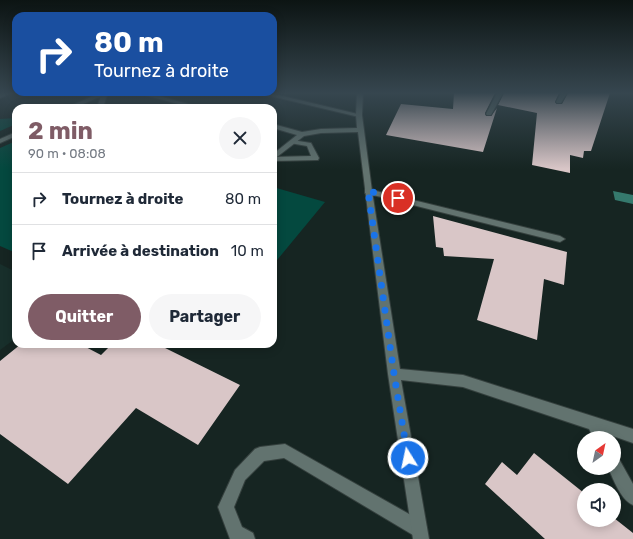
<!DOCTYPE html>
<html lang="fr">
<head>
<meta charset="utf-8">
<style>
	:root { --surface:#fff; --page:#f6f6f7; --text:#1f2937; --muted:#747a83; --line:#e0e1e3; --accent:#7f5c66 }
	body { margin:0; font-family:Rubik,sans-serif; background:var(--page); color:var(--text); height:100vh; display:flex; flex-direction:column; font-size:15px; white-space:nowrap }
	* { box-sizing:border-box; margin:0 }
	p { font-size:13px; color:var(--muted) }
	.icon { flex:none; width:22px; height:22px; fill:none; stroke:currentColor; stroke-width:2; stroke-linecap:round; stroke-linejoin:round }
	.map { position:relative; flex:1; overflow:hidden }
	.details { position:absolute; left:12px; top:104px; width:265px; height:244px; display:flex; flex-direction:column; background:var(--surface); border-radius:12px; box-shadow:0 2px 10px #0003 }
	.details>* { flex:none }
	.hud { position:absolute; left:12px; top:12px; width:265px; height:84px; border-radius:12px; box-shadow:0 2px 10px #0003; background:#1a4fa0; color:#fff; overflow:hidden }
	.needle { width:26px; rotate:33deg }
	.buttons { position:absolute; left:577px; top:431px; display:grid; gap:8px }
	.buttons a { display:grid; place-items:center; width:44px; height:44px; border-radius:50%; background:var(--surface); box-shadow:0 2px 10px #0003; font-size:20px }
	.pin { position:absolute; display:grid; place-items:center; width:34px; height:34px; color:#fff; margin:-17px; border:2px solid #fff; border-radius:50%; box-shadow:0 1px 4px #0007 }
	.me { position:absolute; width:44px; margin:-22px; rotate:350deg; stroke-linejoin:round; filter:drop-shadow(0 0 3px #0008) }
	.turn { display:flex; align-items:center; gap:14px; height:84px; padding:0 16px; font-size:18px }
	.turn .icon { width:52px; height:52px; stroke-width:2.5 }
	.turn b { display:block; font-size:28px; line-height:34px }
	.round { display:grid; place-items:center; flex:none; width:42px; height:42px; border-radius:21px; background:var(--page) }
	.summary { display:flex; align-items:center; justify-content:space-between; height:68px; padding:0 16px }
	h1 { font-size:24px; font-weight:700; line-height:30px; color:var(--accent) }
	.primary-button { display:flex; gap:8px; margin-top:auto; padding:8px 16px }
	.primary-button a { flex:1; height:46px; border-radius:24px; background:var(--accent); color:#fff; font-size:16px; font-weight:700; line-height:46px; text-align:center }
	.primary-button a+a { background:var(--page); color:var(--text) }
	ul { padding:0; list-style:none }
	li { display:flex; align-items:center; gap:12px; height:52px; padding:0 16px; border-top:1px solid var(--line) }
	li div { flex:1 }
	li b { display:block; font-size:15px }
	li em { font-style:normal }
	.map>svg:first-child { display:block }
	.built { fill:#182f2b }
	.green { fill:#04493f }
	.water { fill:#35796d }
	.building { fill:#d9c6c7 }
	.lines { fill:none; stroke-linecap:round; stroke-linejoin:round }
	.service-casing { stroke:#35403e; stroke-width:2 }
	.minor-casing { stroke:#35403e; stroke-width:2 }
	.service { fill:#62736f; fill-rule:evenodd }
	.minor { fill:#62736f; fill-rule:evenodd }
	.route { stroke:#1a73e8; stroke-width:7; stroke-dasharray:0 12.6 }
</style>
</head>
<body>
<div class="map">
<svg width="633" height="539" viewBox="0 0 633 539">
	<rect width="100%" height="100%" fill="#162522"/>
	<path class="built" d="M0 264 16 272V338L0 350Z"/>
	<path class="green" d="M16 118V124L0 131V119Z
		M16 141V253L0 246V148Z
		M273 187 325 202 273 265Z"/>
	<path class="water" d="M613 191 633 195V204L615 200Z"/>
	<path class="building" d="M454 93H495L485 113 486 116H491L497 108 483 152 386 135 401 104 453 109Z
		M504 93H559L555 102 557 104H562L568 93H610L591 151H584L583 158 570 155V173L532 165 537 113 498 105Z
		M433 216 567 252 564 285 544 279 537 340 477 320 494 259 444 256 443 248 436 247Z
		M21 344H80L101 355 112 344H157L240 385 198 445 136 408 68 484 0 434V361Z
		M534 453 584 493V520H614V518L633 533V539H545L485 484 502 462 517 475Z"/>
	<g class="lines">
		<defs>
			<path id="service" d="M104 93 107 95 103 108H97L101 95Z
				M258 93H270L362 115 359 117Z
				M497 93H503L491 115H487L486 114Z
				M561 93H567L561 103H557L556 102Z
				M292 140 311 143 319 158 318 160 273 161V157L311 156 307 146 290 143V141Z
				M365 189H368L560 236 565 239 560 242 365 193Z
				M285 444 425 523 427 529 425 535 419 537 413 535 284 458 264 461 245 480 234 507 242 527 253 533 255 539H230L218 507 235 470 255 449 260 447Z"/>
			<path id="minor" d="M2 93H11L0 98V94Z
				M105 93H118L97 98 74 108H66L93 96Z
				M137 93H148L203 108H193Z
				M357 93H363L362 115 372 191 400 369 463 375 633 429V443L607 434 608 438H594L589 429 463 387 401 380 429 539H413L388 374 358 132 321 133 304 136 273 160V154L297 135 273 128V124L302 132 321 129 357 128 356 115Z
				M16 132V136L0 143V139Z
				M614 457 619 459 633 484V505C620 499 614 480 608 468H614Z"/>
		</defs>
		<use href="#service" class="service-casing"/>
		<use href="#minor" class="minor-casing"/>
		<use href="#service" class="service"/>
		<use href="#minor" class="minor"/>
	</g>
	<linearGradient id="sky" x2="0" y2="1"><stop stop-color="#0c1413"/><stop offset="0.55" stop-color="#36464f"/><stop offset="1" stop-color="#36464f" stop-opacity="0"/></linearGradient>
	<rect width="633" height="169" fill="url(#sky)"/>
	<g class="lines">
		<path class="route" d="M398 198 368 191 394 374 408 458"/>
	</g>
</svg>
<div class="buttons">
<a><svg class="needle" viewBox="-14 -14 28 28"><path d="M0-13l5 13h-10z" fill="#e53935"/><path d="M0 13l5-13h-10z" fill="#747a83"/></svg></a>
<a><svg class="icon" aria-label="sound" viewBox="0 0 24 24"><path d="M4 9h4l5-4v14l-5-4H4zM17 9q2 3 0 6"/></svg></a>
</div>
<div class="pin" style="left:398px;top:198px;background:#d93025"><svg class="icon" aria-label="arrive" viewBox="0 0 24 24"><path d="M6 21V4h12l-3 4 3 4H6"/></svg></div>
<svg class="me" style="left:408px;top:458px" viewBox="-20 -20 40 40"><circle r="17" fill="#1a73e8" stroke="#fff" stroke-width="3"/><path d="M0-11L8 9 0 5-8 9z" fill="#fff"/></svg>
<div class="hud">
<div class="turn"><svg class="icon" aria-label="right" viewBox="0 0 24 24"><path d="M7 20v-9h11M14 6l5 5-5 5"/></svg><div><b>80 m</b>Tournez à droite</div></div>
</div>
<section class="details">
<div class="summary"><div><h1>2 min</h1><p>90 m · 08:08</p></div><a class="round"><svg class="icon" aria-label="close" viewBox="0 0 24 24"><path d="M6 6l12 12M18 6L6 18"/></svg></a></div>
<ul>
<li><svg class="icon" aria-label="right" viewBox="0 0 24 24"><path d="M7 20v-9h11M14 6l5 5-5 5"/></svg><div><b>Tournez à droite</b></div><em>80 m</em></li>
<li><svg class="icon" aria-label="arrive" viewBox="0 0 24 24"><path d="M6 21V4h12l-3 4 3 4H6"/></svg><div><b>Arrivée à destination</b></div><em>10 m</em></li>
</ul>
<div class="primary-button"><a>Quitter</a><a>Partager</a></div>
</section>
</div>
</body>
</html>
